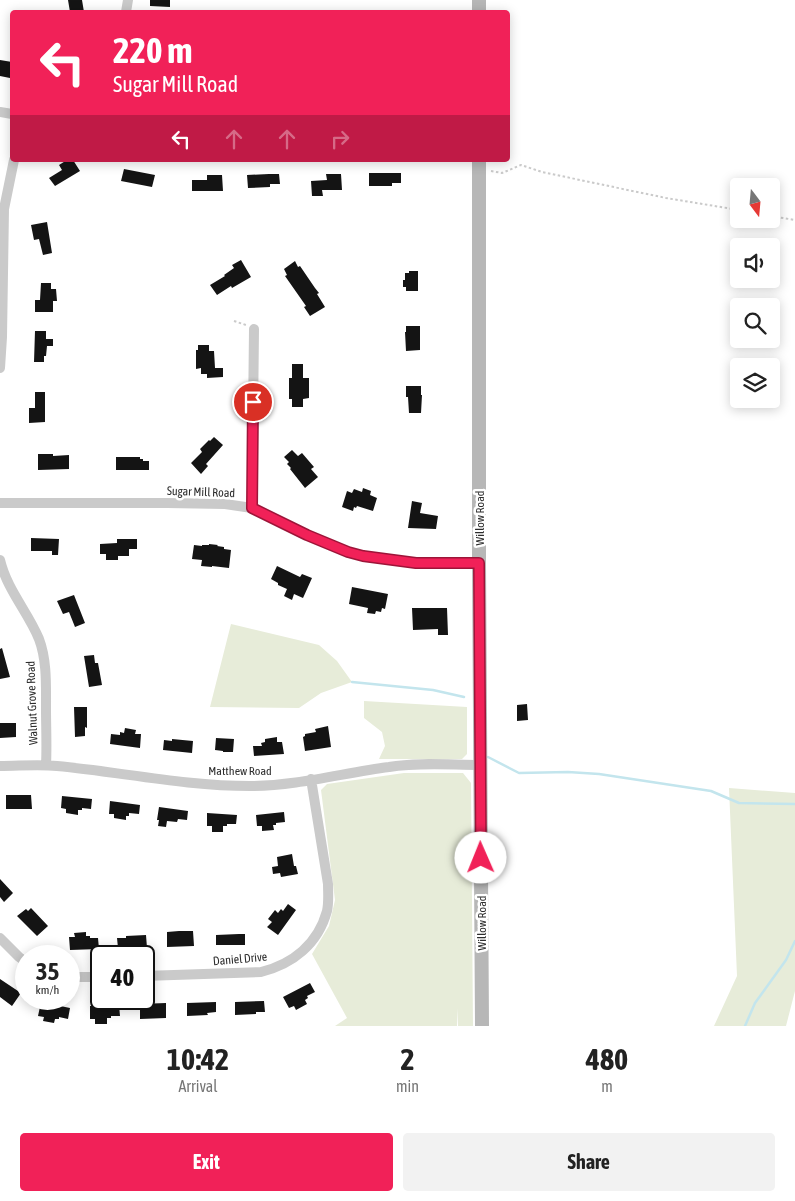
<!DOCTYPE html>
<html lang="en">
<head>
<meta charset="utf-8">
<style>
	:root { --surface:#fff; --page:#f2f2f2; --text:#222; --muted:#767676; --accent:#f12158 }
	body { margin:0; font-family:"Asap Condensed",sans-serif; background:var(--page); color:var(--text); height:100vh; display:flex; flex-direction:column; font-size:19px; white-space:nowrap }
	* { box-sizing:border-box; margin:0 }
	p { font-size:16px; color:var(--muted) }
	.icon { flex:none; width:28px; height:28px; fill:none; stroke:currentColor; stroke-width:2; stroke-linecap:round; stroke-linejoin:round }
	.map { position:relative; height:1026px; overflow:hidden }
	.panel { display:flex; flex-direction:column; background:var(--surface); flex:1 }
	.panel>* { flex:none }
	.top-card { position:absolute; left:10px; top:10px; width:500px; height:152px; border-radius:5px; box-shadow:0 2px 12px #0003; background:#f12158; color:#fff; overflow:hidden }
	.needle { width:32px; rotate:164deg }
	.fabs { position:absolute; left:730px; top:178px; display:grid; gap:10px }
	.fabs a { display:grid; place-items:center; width:50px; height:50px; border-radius:5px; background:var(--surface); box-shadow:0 2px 12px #0003; font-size:25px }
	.speed { position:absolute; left:15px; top:945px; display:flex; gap:10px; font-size:25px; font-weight:700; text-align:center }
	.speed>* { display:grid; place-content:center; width:65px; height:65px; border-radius:50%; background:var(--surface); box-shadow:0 2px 12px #0003; line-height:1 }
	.speed small { font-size:12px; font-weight:400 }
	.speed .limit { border:2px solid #111; border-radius:8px; background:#fff; color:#111 }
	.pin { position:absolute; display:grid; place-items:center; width:42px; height:42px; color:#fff; margin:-21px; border:2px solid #fff; border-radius:50%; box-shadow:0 1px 5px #0007 }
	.me { position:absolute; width:55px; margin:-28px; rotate:359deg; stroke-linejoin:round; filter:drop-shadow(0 0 4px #0008) }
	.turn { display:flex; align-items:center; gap:18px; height:105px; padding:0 20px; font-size:22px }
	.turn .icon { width:65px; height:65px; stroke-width:2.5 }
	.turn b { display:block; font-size:35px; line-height:42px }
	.lanes { display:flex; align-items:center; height:48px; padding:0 20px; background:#0003; justify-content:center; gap:25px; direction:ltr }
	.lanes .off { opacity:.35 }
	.eta { display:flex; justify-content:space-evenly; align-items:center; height:85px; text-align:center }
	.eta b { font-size:30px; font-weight:700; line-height:35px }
	.button { display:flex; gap:10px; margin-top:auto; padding:10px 20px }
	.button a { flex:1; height:58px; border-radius:5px; background:var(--accent); color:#fff; font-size:20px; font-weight:700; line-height:58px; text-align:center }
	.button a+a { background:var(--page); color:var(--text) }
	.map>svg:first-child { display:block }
	.green { fill:#e7ecd9 }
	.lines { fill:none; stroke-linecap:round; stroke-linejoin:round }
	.stream { stroke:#c3e5ed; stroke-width:2.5 }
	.building { fill:#141414 }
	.path { stroke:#cacaca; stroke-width:2; stroke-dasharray:2.5 2.5; stroke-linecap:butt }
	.street { stroke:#cacaca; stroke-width:10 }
	.secondary { stroke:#b7b7b7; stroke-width:14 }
	.route-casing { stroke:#9d1539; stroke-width:12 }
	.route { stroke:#f12158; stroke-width:9 }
	.labels { text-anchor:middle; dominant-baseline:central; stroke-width:5; stroke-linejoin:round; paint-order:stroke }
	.street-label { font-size:12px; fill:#2d2d2d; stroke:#fff }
</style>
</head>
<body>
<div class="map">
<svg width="795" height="1026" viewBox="0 0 795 1026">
	<rect width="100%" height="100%" fill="#fff"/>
	<path class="green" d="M231 624 319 645 337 661 352 682 321 693 299 708 210 707Z
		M364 701 467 707V754L462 759H379L385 746 382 732 364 718Z
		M404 773H463L471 783 473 1026H458V1008L457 1026H335L347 1018 312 954 329 926 335 900 321 790 327 784Z
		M729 788 795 793V991L786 1026H714L737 976Z"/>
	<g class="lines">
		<path class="stream" d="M352 682 433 690 464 697
			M488 757 519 773 568 772 599 774 711 791 739 803 795 804
			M745 1026 755 1003 786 960 795 941"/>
	</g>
	<path class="building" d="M68 0H82L84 12H70Z
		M150 0H170V7L150 6Z
		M0 60 12 62 10 78 0 76Z
		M67 160H73L80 171 55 186 49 178 62 170 59 165Z
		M124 169 155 175 152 187 121 181Z
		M369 173H401V183H392V186H369Z
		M269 174H279L280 184H270V187L248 188 247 175Z
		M326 174H341L342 190H322L323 196H312L311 181 327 180Z
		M207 175H222L223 191H192V180H207Z
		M47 222 52 253 43 255 39 239 34 240 31 225Z
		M241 260 251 277 232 288 231 286 217 295 210 285 225 276 224 275 234 268 232 265Z
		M295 261 298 267 300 266 315 288 319 293 317 294 325 307 310 316 304 307 306 306 285 276 287 275 284 269Z
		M409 271H418V291H406V287H403V280H405V273H409Z
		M41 283H51V289H56L57 301H53V312H35V300H40Z
		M406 326H420V350L406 351 405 332H406Z
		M35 331H46V339H53V346H47L46 356H44V362H34Z
		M198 345H209V351H214L215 368H223V377L207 378V374H201V368L196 369V350H198Z
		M292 364H303V378H309V398L303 399V407H292V399H289V378H292Z
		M406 386H421V395H422L421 413H409L408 397H406Z
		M35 392H45V422L29 423V408H35Z
		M214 437 223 445 206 464 208 466 201 474 191 463 202 452 200 449 209 440 210 441Z
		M292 450 298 456 302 453 314 467 311 469 318 477 305 488 290 469 291 468 287 464 289 462 284 457Z
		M38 454H53V456L69 455V469L38 470Z
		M116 457H140V459H143V461H149V470H116Z
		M363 488 371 491 370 495 377 498 373 511 357 506 356 508 354 507 353 511 342 507 347 491 352 493 354 489 362 492Z
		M412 501 422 503 420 513 438 516 436 529 408 528Z
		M31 538 59 539 58 555H52V551H31Z
		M117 539H137V549H129V556H118V560H106V554H100V544L117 543Z
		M209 544 218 545 217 546 224 547V549L231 550 229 568 212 566V567L201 566 202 560 192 559 194 545 202 546V545H209Z
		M277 566 300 577 302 574 312 578 303 598 294 594 292 600 284 596 287 589 278 585V583L271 579Z
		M352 587 388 594 385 609 382 608 381 612 376 611 375 614 367 613 368 608 349 604Z
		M74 595 85 623 75 627 69 612 63 614 57 601Z
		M412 608H447L448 635H438V629L413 630Z
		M2 648 10 677 0 679V649Z
		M94 655 95 663H98L102 685 89 687 84 656Z
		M527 704 528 720 517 721V705Z
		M74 707H87V728L85 727V736L75 737Z
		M0 723H16V737L0 738Z
		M328 726 331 747 305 751 303 737 305 736V734L316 732 315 729Z
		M125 728 136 730 135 734H141L140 748 110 744 111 734 120 735V732L124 733Z
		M277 737V742H282L284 754 254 756 253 746H262L261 743 265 742V739Z
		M216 738 234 739 233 752H223V751L215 750Z
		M172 739 193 741 192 753 163 750 164 740 172 741Z
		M6 795H31L32 809H6Z
		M62 796 92 799 91 809 82 808V810H78V815L66 813V809L61 808Z
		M110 801 140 805 139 814 129 813V816H126V820L114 818V814H109Z
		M159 807 188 811 187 820 178 819 177 822 167 821 166 827 158 826 159 820H157Z
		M284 812 285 822 276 823V825H273L274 830 262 831V826H257L256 815Z
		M207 813 237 815 236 824H227V826H223V832H212V826H207Z
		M292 854 294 866H296L298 874 281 877 280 873 273 874 272 867 278 866 277 857Z
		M0 879 13 893 4 902 0 897Z
		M288 904 296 910 278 935 267 927 272 922 268 919 275 910 278 913 281 909 283 911Z
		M31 908 48 926 37 936 17 916 26 909 28 911Z
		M179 931H193L194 946 167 947V932Z
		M86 932V936H90V938H98L99 949 70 950 69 937H75L74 933Z
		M239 934H245V945H216V935Z
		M146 935 147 948H118L117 938H126V936Z
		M0 979 21 993 12 1006 0 997Z
		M310 983 315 992 307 996 308 998 305 1000 307 1004 296 1010 294 1006 289 1008 283 997Z
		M264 1001 265 1012H256V1014L235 1015V1002Z
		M41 1002 70 1008 68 1019 59 1017V1019H55L54 1023 43 1021 44 1017 38 1016Z
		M216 1002V1012L207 1013 208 1015 187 1016V1003Z
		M166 1003V1018L140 1019V1004Z
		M119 1005 120 1016H111V1018H107V1024H95V1019H90V1006Z"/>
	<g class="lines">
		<path class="path" d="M491 171 502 173 521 165 542 172 666 198 739 210
			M771 216 795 220
			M234 321 246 325"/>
		<path class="street" d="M126 12 128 0
			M0 112 12 114
			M0 368 2 337 4 209 14 160
			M0 503H167L225 504 252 508 307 535 347 552 363 556 416 563H479
			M252 508 254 329
			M0 560C7 590 28 612 39 639 47 660 46 685 46 708 46 727 47 746 46 765
			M0 766C19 766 38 764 57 766 121 772 185 786 250 786 297 786 343 773 389 767 418 762 451 765 480 765
			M0 938 19 957 26 962
			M144 976 261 972C293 964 318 944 327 911 329 902 328 893 328 884L311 779
			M69 977H101"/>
		<path class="secondary" d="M479 0V12
			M479 160V563L482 1026"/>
	</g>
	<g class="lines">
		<defs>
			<path id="route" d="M253 402 252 508 307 535 348 552 363 556 416 563H479L481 858"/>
		</defs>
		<use href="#route" class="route-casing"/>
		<use href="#route" class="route"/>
	</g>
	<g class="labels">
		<g class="street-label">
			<text transform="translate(201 492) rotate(2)">Sugar Mill Road</text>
			<text transform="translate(480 518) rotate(-90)">Willow Road</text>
			<text transform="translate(32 703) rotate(-92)">Walnut Grove Road</text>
			<text x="240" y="771">Matthew Road</text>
			<text transform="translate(482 923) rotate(-90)">Willow Road</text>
			<text transform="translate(240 959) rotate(-5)">Daniel Drive</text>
		</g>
	</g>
</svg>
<div class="fabs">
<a><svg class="needle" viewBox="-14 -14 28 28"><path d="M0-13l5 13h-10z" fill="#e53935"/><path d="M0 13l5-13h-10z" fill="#767676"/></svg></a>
<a><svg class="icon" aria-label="sound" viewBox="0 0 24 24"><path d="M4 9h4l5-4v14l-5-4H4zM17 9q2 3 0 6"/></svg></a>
<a><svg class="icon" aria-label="search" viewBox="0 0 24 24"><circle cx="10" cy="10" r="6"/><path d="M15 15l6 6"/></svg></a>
<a><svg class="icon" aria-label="layers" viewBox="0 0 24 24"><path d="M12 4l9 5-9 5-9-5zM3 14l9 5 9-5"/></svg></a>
</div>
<div class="speed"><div>35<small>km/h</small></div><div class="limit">40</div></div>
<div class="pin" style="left:253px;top:402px;background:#d93025"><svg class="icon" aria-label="arrive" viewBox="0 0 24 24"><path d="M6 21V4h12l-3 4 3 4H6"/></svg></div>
<svg class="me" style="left:481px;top:858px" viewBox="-20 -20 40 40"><circle r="19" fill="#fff"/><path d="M0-13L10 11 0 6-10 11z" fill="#f12158"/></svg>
<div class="top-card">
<div class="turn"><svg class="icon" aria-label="left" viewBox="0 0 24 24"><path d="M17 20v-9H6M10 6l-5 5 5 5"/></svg><div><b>220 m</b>Sugar Mill Road</div></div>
<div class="lanes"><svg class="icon" aria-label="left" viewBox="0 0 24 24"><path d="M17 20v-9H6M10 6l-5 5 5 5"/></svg><svg class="icon off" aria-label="ahead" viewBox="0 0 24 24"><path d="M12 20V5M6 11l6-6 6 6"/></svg><svg class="icon off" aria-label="ahead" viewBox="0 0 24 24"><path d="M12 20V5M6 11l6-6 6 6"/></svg><svg class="icon off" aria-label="right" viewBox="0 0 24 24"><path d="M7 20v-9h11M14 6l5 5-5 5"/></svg></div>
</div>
</div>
<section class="panel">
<div class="eta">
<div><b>10:42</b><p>Arrival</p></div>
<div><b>2</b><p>min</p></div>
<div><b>480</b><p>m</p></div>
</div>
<div class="button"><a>Exit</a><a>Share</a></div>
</section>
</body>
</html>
